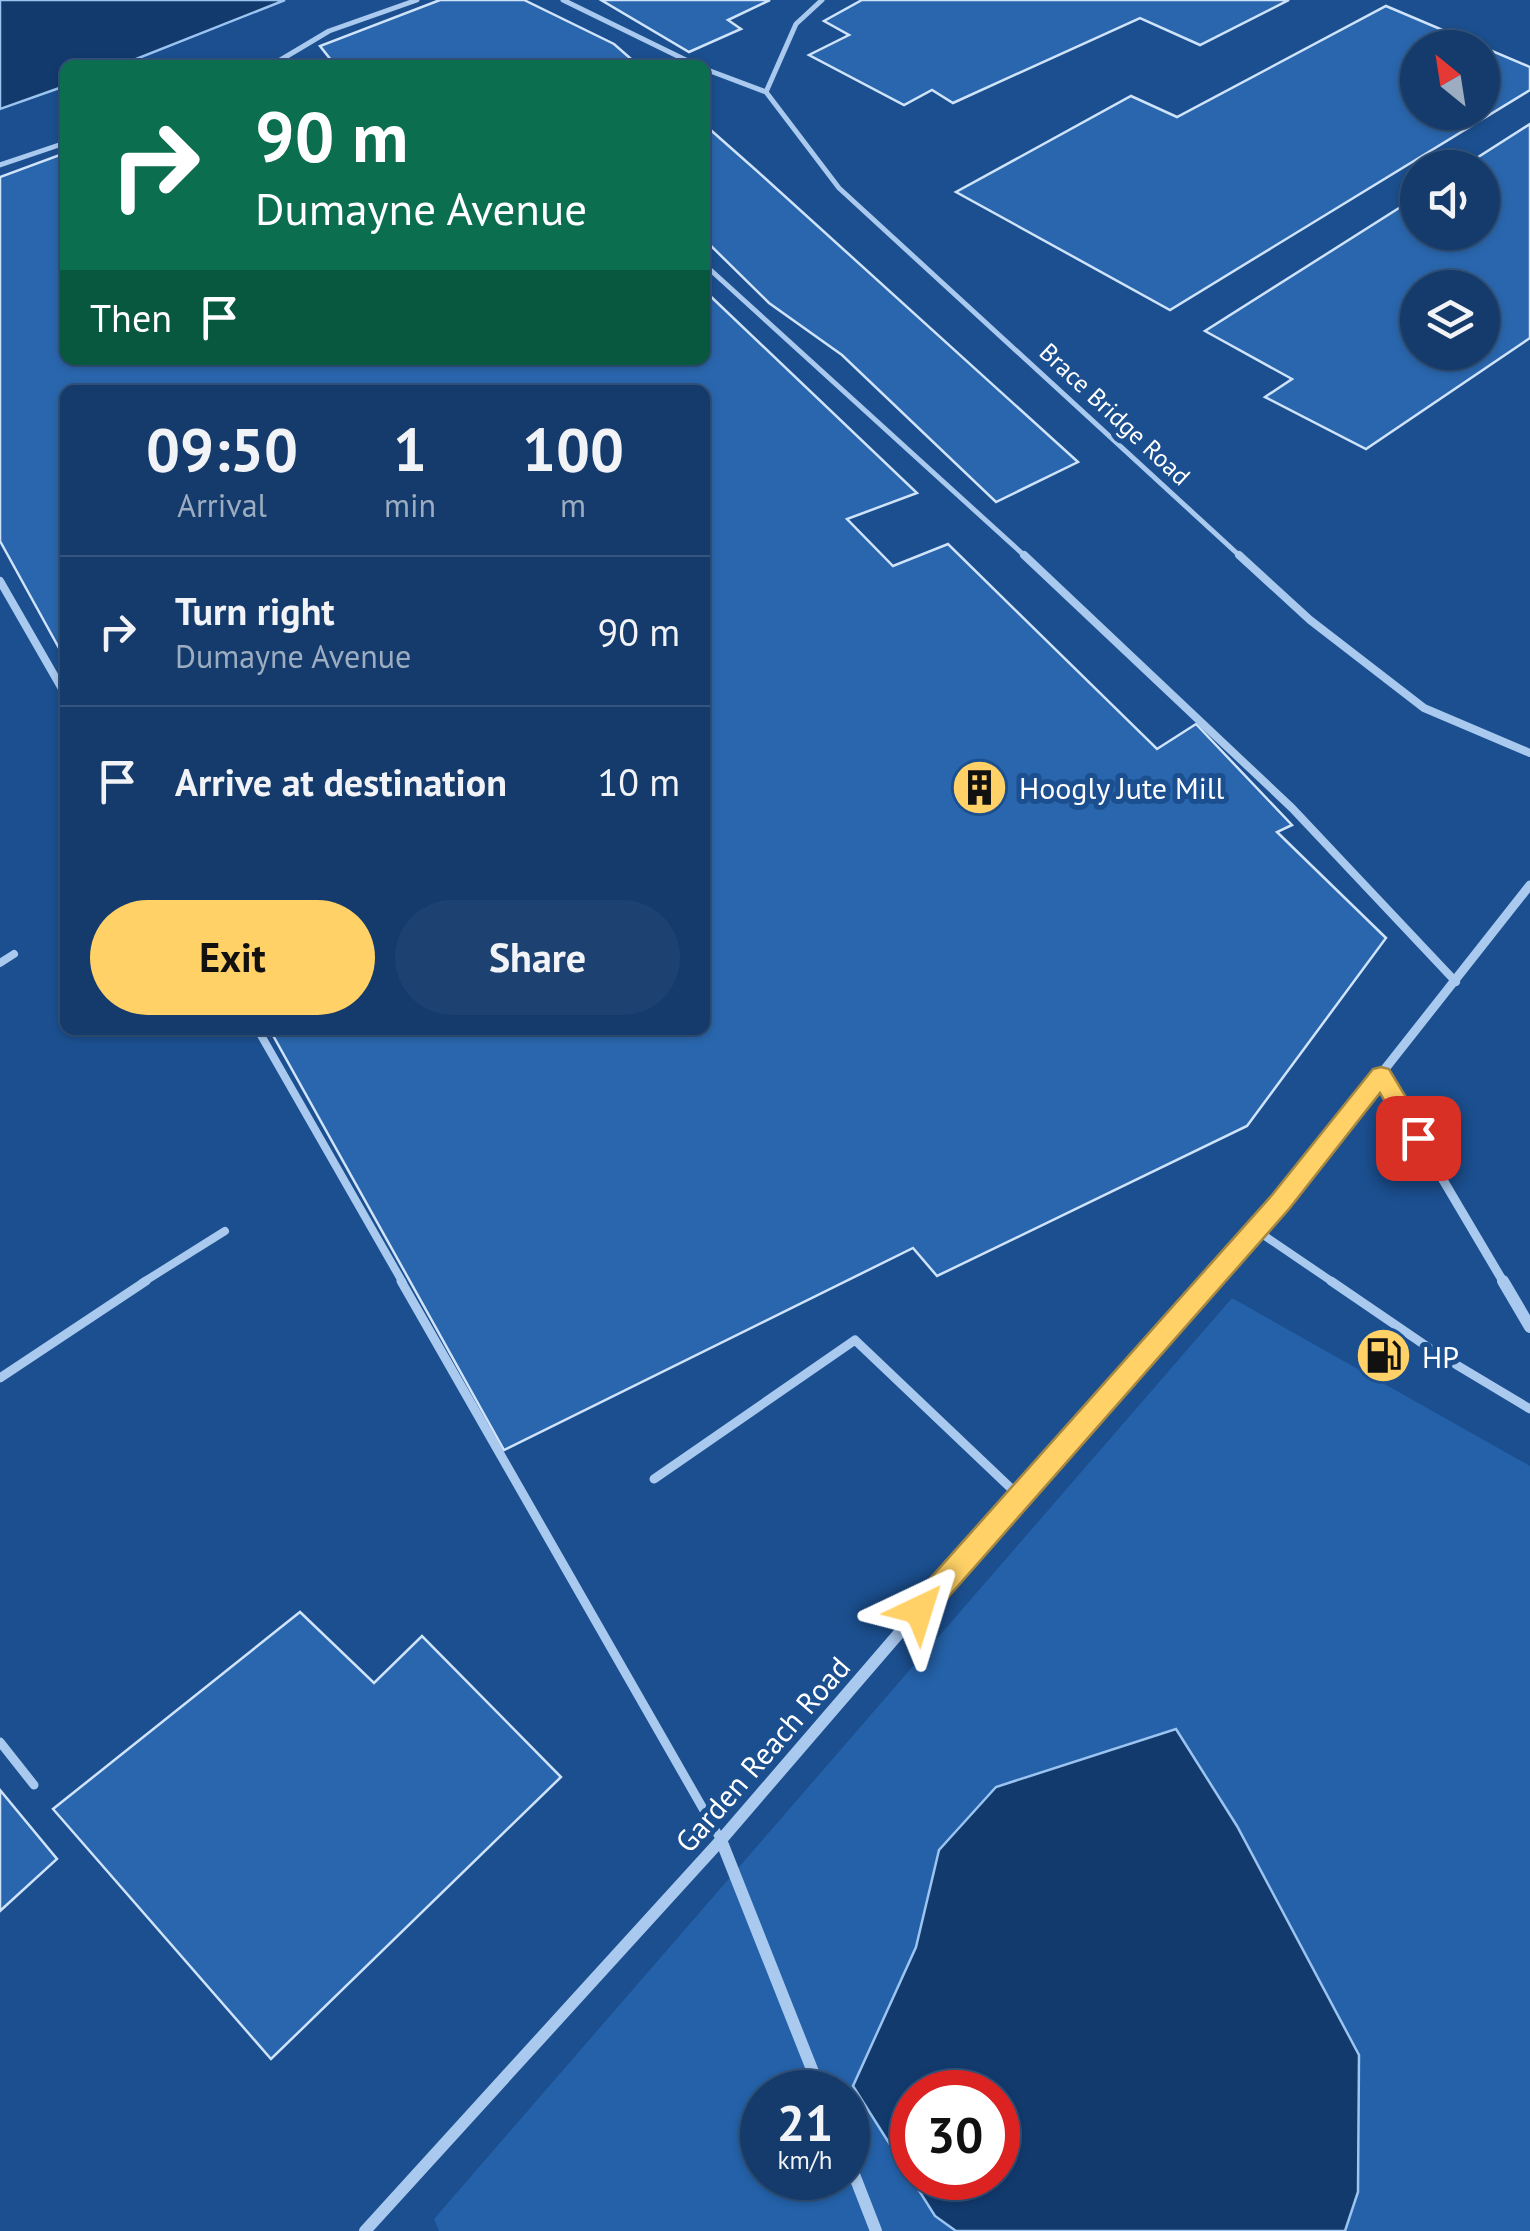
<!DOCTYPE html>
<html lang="en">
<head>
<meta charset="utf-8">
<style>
	:root { --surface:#143b6b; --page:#1d4271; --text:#f1f3f6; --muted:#9dadc1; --line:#33557e; --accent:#ffd166 }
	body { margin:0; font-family:"PT Sans",sans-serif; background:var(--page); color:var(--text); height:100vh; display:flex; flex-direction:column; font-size:38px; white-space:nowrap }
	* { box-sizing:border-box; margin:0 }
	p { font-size:32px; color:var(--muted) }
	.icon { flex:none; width:55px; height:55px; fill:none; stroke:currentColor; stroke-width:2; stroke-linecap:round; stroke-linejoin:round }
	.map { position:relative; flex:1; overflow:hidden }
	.drawer { position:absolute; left:60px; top:385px; width:650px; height:650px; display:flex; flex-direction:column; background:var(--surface); border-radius:15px; box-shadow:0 2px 8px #0004,0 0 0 2px var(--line) }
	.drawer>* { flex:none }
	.hud { position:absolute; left:60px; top:60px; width:650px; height:305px; border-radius:15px; box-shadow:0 2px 8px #0004,0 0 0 2px var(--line); background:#0b6e4f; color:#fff; overflow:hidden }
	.needle { width:65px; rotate:330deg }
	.buttons { position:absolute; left:1400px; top:30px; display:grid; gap:20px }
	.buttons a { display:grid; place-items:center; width:100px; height:100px; border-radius:50%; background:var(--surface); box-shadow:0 2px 8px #0004,0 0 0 2px var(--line); font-size:50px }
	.speed { position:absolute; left:740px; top:2070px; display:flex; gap:20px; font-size:50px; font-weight:700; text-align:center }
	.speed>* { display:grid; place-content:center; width:130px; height:130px; border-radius:50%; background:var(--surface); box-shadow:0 2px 8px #0004,0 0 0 2px var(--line); line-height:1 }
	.speed small { font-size:25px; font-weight:400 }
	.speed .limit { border:15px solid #d22; background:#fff; color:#111 }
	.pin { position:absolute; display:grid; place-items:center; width:85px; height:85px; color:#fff; margin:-42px; border-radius:20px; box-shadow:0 5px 15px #0006 }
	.me { position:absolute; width:110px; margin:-55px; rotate:41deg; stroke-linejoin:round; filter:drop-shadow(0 0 8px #0008) }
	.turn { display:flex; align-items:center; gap:35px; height:210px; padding:0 30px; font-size:45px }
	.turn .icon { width:130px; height:130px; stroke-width:2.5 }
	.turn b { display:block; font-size:70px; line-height:85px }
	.then { display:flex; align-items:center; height:95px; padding:0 30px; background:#0003; gap:20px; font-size:38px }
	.eta { display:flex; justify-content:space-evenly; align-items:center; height:170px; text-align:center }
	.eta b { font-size:60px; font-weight:700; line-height:70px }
	.cta { display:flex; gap:20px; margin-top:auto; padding:20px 30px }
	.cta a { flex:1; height:115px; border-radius:60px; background:var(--accent); color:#111; font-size:40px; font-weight:700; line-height:115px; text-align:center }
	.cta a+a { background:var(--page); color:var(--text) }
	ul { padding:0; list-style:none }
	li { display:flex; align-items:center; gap:30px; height:150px; padding:0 30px; border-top:2px solid var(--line) }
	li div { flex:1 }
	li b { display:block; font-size:38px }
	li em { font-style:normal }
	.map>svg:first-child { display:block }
	.green { fill:#2461a8; fill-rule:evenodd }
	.water { fill:#123a6d; stroke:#9cc4f0; stroke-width:2.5; fill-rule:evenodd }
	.building { fill:#2a66ad; stroke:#cfe3fa; stroke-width:2.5; fill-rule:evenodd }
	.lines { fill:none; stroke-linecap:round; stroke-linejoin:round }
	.service-far2 { stroke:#a9c9ee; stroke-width:5 }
	.service-far1 { stroke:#a9c9ee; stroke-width:8 }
	.service { stroke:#a9c9ee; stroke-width:9 }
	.minor-far1 { stroke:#a9c9ee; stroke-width:9 }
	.minor { stroke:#a9c9ee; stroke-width:12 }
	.route { fill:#ffd166; stroke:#a68842; stroke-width:2.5 }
	.labels { text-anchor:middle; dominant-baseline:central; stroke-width:10; stroke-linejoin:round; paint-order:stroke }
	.far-street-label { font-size:25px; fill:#fff; stroke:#1b4f8f }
	.poi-label { font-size:30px; fill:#fff; stroke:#1b4f8f; text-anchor:start }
	.street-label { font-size:30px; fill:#fff; stroke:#1b4f8f }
</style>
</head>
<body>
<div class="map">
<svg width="1530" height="2231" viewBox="0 0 1530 2231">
	<rect width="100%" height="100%" fill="#1b4f8f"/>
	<path class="green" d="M1232 1298 1530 1466V2231H439L434 2219ZM762 2092H848V2178H762ZM912 2092H998V2178H912Z"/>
	<path class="water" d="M0 0H285L121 65H65V86L0 109Z
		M1176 1729 1237 1826 1359 2055 1358 2192 1345 2231H956L935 2216 853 2086 916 1947 939 1850 996 1787ZM912 2092H998V2178H912Z"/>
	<path class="building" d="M440 0H524L614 44 638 65H335L320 46Z
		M601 0H770L728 20 741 29 689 52Z
		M862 0H1289L1200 45 1140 18 953 103 932 90 904 105 809 55 849 35 824 21Z
		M1386 6 1530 67V90L1170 310 956 192 1131 96 1177 117ZM1418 48H1482V112H1418Z
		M1530 124V338L1366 449 1265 397 1292 379 1205 331 1418 196V232H1482V168H1461ZM1418 288H1482V352H1418Z
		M705 125 757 171 1078 462 996 502 842 355 769 303 705 240Z
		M65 153V360H705V291L917 493 847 519 893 566 948 544 1157 749 1196 724 1292 825 1277 832 1386 938 1247 1126 937 1276 913 1248 504 1450 270 1030H705V390H65V659L0 541V177Z
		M300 1612 374 1683 422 1636 561 1777 271 2059 53 1809Z
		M0 1790 57 1859 0 1911Z"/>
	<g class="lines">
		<path class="service-far2" d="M563 0 696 65
			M272 65 329 31 417 0
			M705 69 766 92 839 188 1241 557
			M766 92 796 24 822 0
			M0 165 65 143
			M705 265 1026 557"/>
		<path class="service-far1" d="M1024 555 1292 808 1456 982
			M1239 555 1310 620 1424 708 1530 753
			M0 581 65 694
			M0 963 14 954
			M258 1030 403 1283
			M1256 1230 1334 1283
			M142 1283 225 1231"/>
		<path class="service" d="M401 1281 721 1840
			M1331 1281 1435 1352 1530 1409
			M0 1378 146 1281
			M654 1479 855 1340 1018 1495
			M0 1742 34 1785"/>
		<path class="minor-far1" d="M1381 1075 1504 1283
			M1207 1283 1280 1202 1530 885"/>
		<path class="minor" d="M1503 1281 1530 1327
			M721 1840 821 2092
			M848 2159 876 2231
			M365 2231 721 1840 1018 1495 1209 1281"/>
	</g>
	<path class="route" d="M1381 1067 1389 1069 1427 1132 1430 1138 1427 1145H1410L1380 1093 1289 1209 929 1619 919 1622 910 1619 906 1610 910 1601 1272 1195 1373 1069Z"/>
	<defs>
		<symbol id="building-disc" viewBox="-11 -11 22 22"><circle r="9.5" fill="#ffd166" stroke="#1b4f8f"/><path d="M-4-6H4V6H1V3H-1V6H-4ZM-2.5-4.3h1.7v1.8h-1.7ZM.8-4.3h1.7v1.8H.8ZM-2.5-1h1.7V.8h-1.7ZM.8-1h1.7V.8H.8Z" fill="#111"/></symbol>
		<symbol id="fuel-disc" viewBox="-11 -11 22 22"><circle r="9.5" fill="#ffd166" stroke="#1b4f8f"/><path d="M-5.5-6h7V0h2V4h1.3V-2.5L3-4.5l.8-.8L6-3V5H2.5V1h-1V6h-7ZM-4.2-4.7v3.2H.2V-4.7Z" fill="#111"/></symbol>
	</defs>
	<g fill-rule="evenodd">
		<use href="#building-disc" x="948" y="756" width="63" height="63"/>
		<use href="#fuel-disc" x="1352" y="1324" width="63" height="63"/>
	</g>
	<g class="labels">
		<g class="far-street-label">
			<text transform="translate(1115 414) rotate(43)">Brace Bridge Road</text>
		</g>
		<g class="poi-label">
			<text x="1019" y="787">Hoogly Jute Mill</text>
			<text x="1422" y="1356">HP</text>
		</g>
		<g class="street-label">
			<text transform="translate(762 1754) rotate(-49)">Garden Reach Road</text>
		</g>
	</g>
</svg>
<div class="buttons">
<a><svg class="needle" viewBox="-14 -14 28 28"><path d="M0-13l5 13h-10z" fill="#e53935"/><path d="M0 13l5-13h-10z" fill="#9dadc1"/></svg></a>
<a><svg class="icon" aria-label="sound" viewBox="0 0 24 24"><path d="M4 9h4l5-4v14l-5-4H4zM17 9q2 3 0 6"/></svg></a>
<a><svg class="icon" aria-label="layers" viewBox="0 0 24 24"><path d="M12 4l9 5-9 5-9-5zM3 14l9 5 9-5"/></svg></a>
</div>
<div class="speed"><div>21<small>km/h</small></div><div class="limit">30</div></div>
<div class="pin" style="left:1418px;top:1138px;background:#d93025"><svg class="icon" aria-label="arrive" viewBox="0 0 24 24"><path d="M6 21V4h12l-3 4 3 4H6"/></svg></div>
<svg class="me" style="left:919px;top:1610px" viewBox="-20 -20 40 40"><path d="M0-17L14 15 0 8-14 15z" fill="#ffd166" stroke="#fff" stroke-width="4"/></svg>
<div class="hud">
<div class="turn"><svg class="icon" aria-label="right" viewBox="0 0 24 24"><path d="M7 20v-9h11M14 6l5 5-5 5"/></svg><div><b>90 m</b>Dumayne Avenue</div></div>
<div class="then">Then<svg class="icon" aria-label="arrive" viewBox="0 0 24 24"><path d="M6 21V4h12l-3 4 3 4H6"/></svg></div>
</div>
<section class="drawer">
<div class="eta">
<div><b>09:50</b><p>Arrival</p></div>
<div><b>1</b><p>min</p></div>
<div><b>100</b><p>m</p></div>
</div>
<ul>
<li><svg class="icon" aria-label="right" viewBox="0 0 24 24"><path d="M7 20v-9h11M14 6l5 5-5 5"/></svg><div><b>Turn right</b><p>Dumayne Avenue</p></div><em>90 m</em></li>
<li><svg class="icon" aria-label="arrive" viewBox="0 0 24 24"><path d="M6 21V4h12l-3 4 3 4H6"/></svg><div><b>Arrive at destination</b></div><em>10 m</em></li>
</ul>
<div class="cta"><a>Exit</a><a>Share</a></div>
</section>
</div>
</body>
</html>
